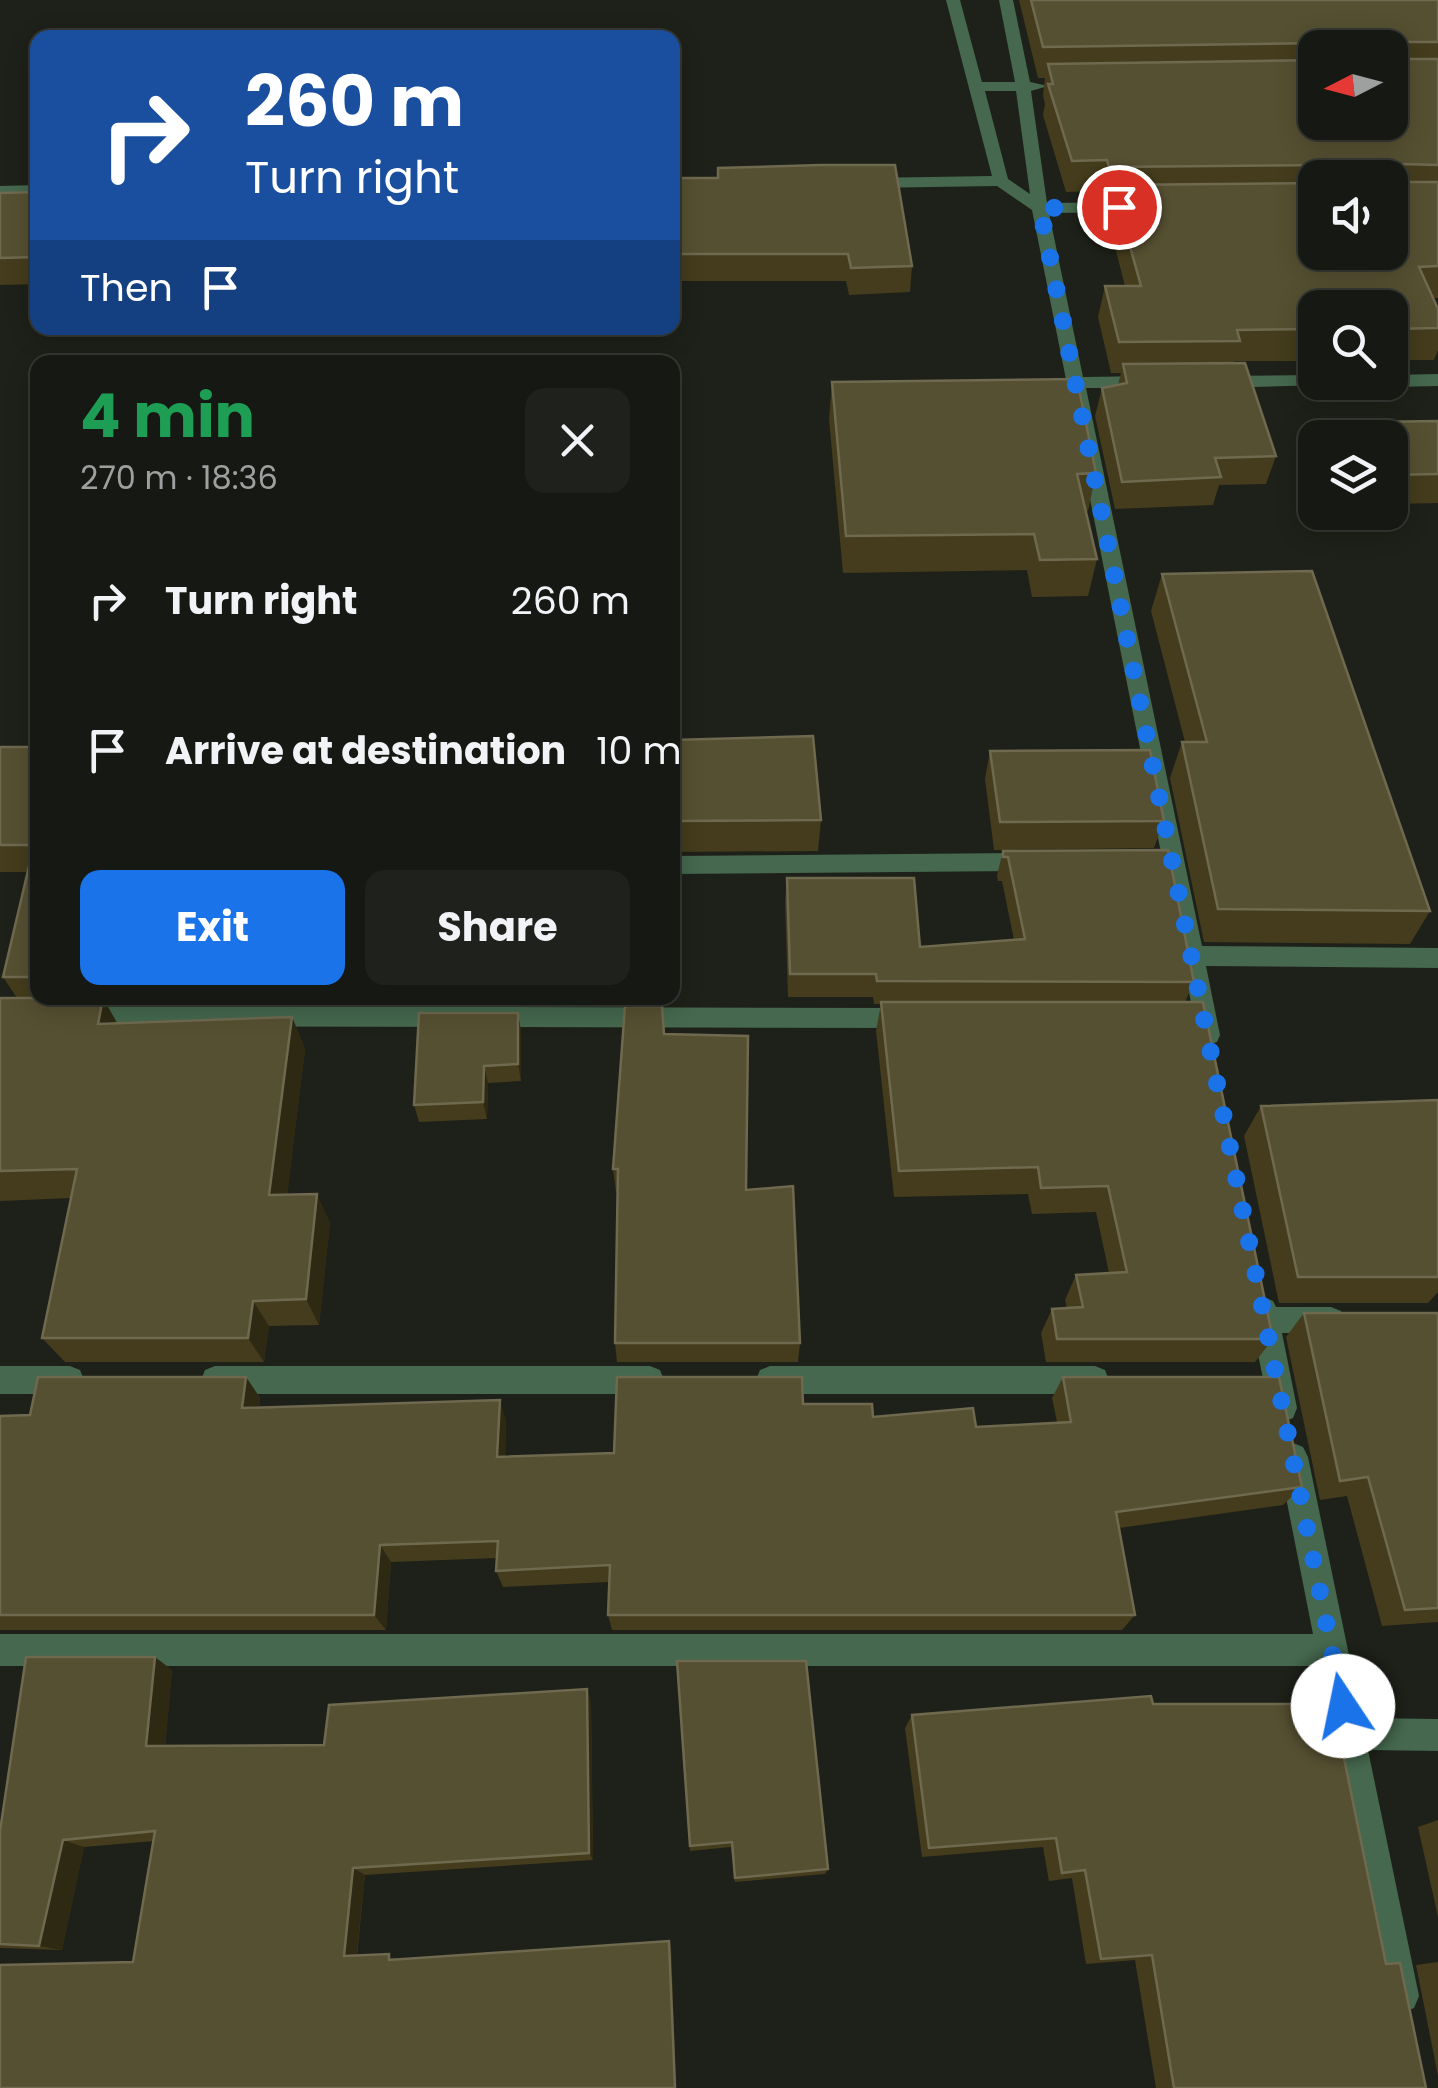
<!DOCTYPE html>
<html lang="en">
<head>
<meta charset="utf-8">
<style>
	:root { --surface:#161913; --page:#1f221c; --text:#f1f3f6; --muted:#9ea0a0; --line:#353833; --accent:#1a73e8 }
	body { margin:0; font-family:Poppins,sans-serif; background:var(--page); color:var(--text); height:100vh; display:flex; flex-direction:column; font-size:38px; white-space:nowrap }
	* { box-sizing:border-box; margin:0 }
	p { font-size:32px; color:var(--muted) }
	.icon { flex:none; width:55px; height:55px; fill:none; stroke:currentColor; stroke-width:2; stroke-linecap:round; stroke-linejoin:round }
	.map { position:relative; flex:1; overflow:hidden }
	.drawer { position:absolute; left:30px; top:355px; width:650px; height:650px; display:flex; flex-direction:column; background:var(--surface); border-radius:20px; box-shadow:0 5px 25px #0003,0 0 0 2px var(--line) }
	.drawer>* { flex:none }
	.banner { position:absolute; left:30px; top:30px; width:650px; height:305px; border-radius:20px; box-shadow:0 5px 25px #0003,0 0 0 2px var(--line); background:#1a4fa0; color:#fff; overflow:hidden }
	.needle { width:65px; rotate:264deg }
	.fabs { position:absolute; left:1298px; top:30px; display:grid; gap:20px }
	.fabs a { display:grid; place-items:center; width:110px; height:110px; border-radius:20px; background:var(--surface); box-shadow:0 5px 25px #0003,0 0 0 2px var(--line); font-size:50px }
	.pin { position:absolute; display:grid; place-items:center; width:85px; height:85px; color:#fff; margin:-42px; border:5px solid #fff; border-radius:50%; box-shadow:0 2px 10px #0007 }
	.me { position:absolute; width:110px; margin:-55px; rotate:349deg; stroke-linejoin:round; filter:drop-shadow(0 0 8px #0008) }
	.turn { display:flex; align-items:center; gap:35px; height:210px; padding:0 50px; font-size:45px }
	.turn .icon { width:130px; height:130px; stroke-width:2.5 }
	.turn b { display:block; font-size:70px; line-height:85px }
	.then { display:flex; align-items:center; height:95px; padding:0 50px; background:#0003; gap:20px; font-size:38px }
	.round { display:grid; place-items:center; flex:none; width:105px; height:105px; border-radius:20px; background:var(--page) }
	.summary { display:flex; align-items:center; justify-content:space-between; height:170px; padding:0 50px }
	h1 { font-size:60px; font-weight:700; line-height:75px; color:#1e9e55 }
	.action { display:flex; gap:20px; margin-top:auto; padding:20px 50px }
	.action a { flex:1; height:115px; border-radius:20px; background:var(--accent); color:#fff; font-size:40px; font-weight:700; line-height:115px; text-align:center }
	.action a+a { background:var(--page); color:var(--text) }
	ul { padding:0; list-style:none }
	li { display:flex; align-items:center; gap:30px; height:150px; padding:0 50px }
	li div { flex:1 }
	li b { display:block; font-size:38px }
	li em { font-style:normal }
	.map>svg:first-child { display:block }
	.lines { fill:none; stroke-linecap:round; stroke-linejoin:round }
	.minor { fill:#45684e; fill-rule:evenodd }
	.wall { fill:#443c1c; fill-rule:evenodd }
	.shaded-wall { fill:#2d2912 }
	.building { fill:#565032; stroke:#6e694f; stroke-width:2.5 }
	.route { stroke:#1a73e8; stroke-width:18; stroke-dasharray:0 32.4 }
</style>
</head>
<body>
<div class="map">
<svg width="1438" height="2088" viewBox="0 0 1438 2088">
	<rect width="100%" height="100%" fill="#1e2119"/>
	<g class="lines">
		<path class="minor" d="M946 0H960L982 82H1015L999 0H1013L1030 82 1048 86 1031 91 1047 203 1140 202 1148 207 1140 212 1049 213 1083 377 1152 376 1161 382 1152 388H1086L1202 946 1438 948V968L1206 966 1220 1035 1217 1042 1208 1045 1199 1042 1032 210 997 186 867 188 859 183 867 178 992 176ZM985 91H1016L1030 194 1008 179Z
			M38 185V195L0 196V186Z
			M1438 374V386L1390 387 1382 382H1390V375Z
			M1315 375V382L1321 385 1217 388 1208 382 1217 376Z
			M1032 853 1044 862 1032 871 672 874V856Z
			M80 1006 910 1008 919 1011 922 1018 919 1025 910 1028 80 1026 71 1023 68 1016 71 1009Z
			M1263 1297 1273 1301 1276 1307H1331L1341 1311 1345 1320 1341 1329 1331 1333H1282L1297 1408 1293 1418 1283 1422 1273 1418 1269 1408 1249 1310 1253 1301Z
			M0 1366H70L80 1370 84 1380 80 1390 70 1394H0Z
			M215 1366H650L660 1370 664 1380 660 1390 650 1394H215L205 1390 201 1380 205 1370Z
			M770 1366H1095L1105 1370 1109 1380 1105 1390 1095 1394H770L760 1390 756 1380 760 1370Z
			M1293 1443 1303 1447 1308 1457 1362 1718 1438 1719V1751L1368 1750 1419 1996 1414 2008 1402 2013 1390 2008 1385 1996 1320 1666H0V1634H1313L1278 1457 1283 1447Z"/>
	</g>
	<path class="wall" d="M1019 0H1438V298H1433L1438 309V350L1434 360H1390V308H1315V361H1234L1233 364 1276 456 1266 484 1219 485 1213 505 1115 509 1095 416 1102 388 1118 385 1121 373H1111L1098 317 1105 286H1125L1107 216 1111 199H1102L1100 191 1066 192 1043 115 1045 104 1043 95 1045 78H1038ZM1315 48H1390L1315 122ZM1315 178H1390L1315 252Z
		M672 178 912 266 910 292 849 295 846 281H672Z
		M38 192V284L0 285V193Z
		M832 382 1096 473 1088 511H1086L1097 559 1088 596 1032 597 1027 570 843 573 829 419Z
		M1438 421V503L1390 504V438H1363L1369 422Z
		M1162 574 1430 911 1410 944 1204 942 1170 778 1182 742H1185L1151 611Z
		M672 740 821 820 818 851 672 852Z
		M0 747H38V998H127L126 1002H105L117 1023 292 1017 305 1049 287 1195 330 1222 319 1325 269 1326 264 1362H65L42 1338 71 1198 0 1201V998H17L3 977 27 872H0Z
		M990 751 1164 821 1154 848 994 850 985 779Z
		M1003 851 1194 982 1185 1002 1273 1339 1255 1362H1046L1041 1333 1052 1309 1067 1308 1065 1300 1076 1275 1109 1273 1096 1212 1032 1214 1028 1194 894 1197 876 1031 881 1004H874L873 997H788L785 902 787 878 920 947 1014 940 1002 881H998L997 875Z
		M275 998H661V1003H277Z
		M518 1013 521 1031V1081L488 1083 487 1119 419 1122 414 1105Z
		M664 1034 746 1190 800 1343 798 1362H617L615 1343 618 1192H616L613 1169Z
		M1438 1100V1292L1428 1303H1279L1244 1136 1261 1106Z
		M1304 1313H1438V1622L1382 1626 1347 1496 1320 1500 1286 1337Z
		M246 1377 260 1398 259 1407 506 1420 505 1457 614 1453 803 1404 873 1417 976 1427 1057 1422 1052 1398 1063 1377 1302 1487 1283 1505 1119 1528 1135 1615 1122 1630H612L608 1615 609 1582 503 1587 496 1571 497 1558 391 1562 386 1630H0V1416L30 1415Z
		M677 1661 828 1869 825 1874 735 1882 731 1847 690 1851Z
		M172 1670 165 1746 324 1745 591 1701 593 1860 365 1875 357 1955 400 1959 671 1945 676 2088 133 1962 154 1841 84 1847 62 1950 0 1948V1831Z
		M1153 1704 1386 1964 1426 2088H1156L1135 1960 1086 1964 1072 1878 1049 1881 1043 1847 922 1857 905 1728 912 1715Z
		M1438 1820V1917L1418 1827Z
		M1438 1962V2076L1416 1965Z"/>
	<path class="shaded-wall" d="M103 998 121 1030 98 1024Z
		M518 1013 521 1031V1081L518 1064Z
		M292 1017 305 1049 284 1223 269 1195Z
		M484 1066 488 1083 487 1119 483 1102Z
		M317 1194 330 1222 319 1325 306 1299Z
		M253 1301 269 1326 264 1362 248 1338Z
		M246 1377 260 1398 256 1428 242 1408Z
		M500 1400 506 1420 504 1476 497 1457Z
		M380 1545 391 1562 386 1630 374 1615Z
		M155 1657 172 1670 164 1756 146 1746Z
		M587 1689 591 1701 593 1860 589 1853Z
		M63 1840 84 1847 62 1950 39 1946Z
		M353 1868 365 1875 356 1959 344 1956Z
		M669 1941 671 1945 676 2088H675Z"/>
	<path class="building" d="M1031 0H1438V42H1400L1397 55 1400 59H1438V165L1401 164 1397 178 1401 182H1438V266L1419 267 1438 309V328L1390 329V308H1315V329L1237 330 1240 341 1119 342 1105 286H1141L1113 185 1315 183V252H1390V178H1326L1329 169 1325 165 1109 167 1107 160 1072 161 1048 84H1053L1048 64 1315 60V122H1390V48H1328L1324 43 1043 47Z
		M820 165H895L912 266 851 268 848 254H672V178H718V168Z
		M38 192V257L0 258V193Z
		M1245 363 1276 456 1215 458 1221 477 1122 482 1102 388 1127 383 1123 364Z
		M1077 379 1096 473 1077 474 1097 559 1040 560 1034 534 846 536 832 382Z
		M1438 421V474L1392 475 1390 470V438H1376L1369 422Z
		M1312 571 1430 911 1218 909 1182 742H1207L1162 574Z
		M813 736 821 820 672 821V740Z
		M0 747H38V977H3L34 845H0Z
		M1150 750 1164 821 1000 822 990 751Z
		M1168 850 1194 982 877 981 876 974H790L787 878H914L920 947 1025 939 1008 857H1003V851Z
		M0 998H103L98 1024 292 1017 269 1195 317 1194 306 1299 253 1301 248 1338H42L77 1169 0 1171Z
		M881 1002H1203L1273 1339H1057L1052 1309 1083 1307 1076 1275 1127 1272 1108 1186 1041 1188 1038 1167 899 1171Z
		M625 1006H662L664 1034 748 1036 746 1190 793 1186 800 1343H615L618 1169H613Z
		M419 1013H518V1064L484 1066 483 1102 414 1105Z
		M1438 1100V1277H1298L1261 1106Z
		M1304 1313H1438V1608L1405 1610 1368 1477 1340 1481Z
		M38 1377H246L242 1408 500 1400 497 1457 614 1453 617 1377H802L803 1404H872L873 1417 973 1408 976 1427 1071 1422 1063 1377H1279L1302 1487 1116 1512 1135 1615H608L610 1565 496 1571 498 1541 380 1545 374 1615H0V1416L30 1415Z
		M26 1657H155L146 1746 324 1745 329 1705 587 1689 589 1853 353 1868 344 1956 389 1954V1960L669 1941 675 2088H0V1965L133 1962 155 1831 63 1840 39 1946 0 1944V1831Z
		M677 1661H806L828 1869 735 1878 732 1842 690 1846Z
		M1151 1696 1153 1704H1333L1386 1964 1400 1963 1426 2088H1174L1152 1955 1101 1959 1085 1870 1062 1873 1056 1838 929 1848 912 1715Z"/>
	<g class="lines">
		<path class="route" d="M1119 207 1040 208 1343 1706"/>
	</g>
</svg>
<div class="fabs">
<a><svg class="needle" viewBox="-14 -14 28 28"><path d="M0-13l5 13h-10z" fill="#e53935"/><path d="M0 13l5-13h-10z" fill="#9ea0a0"/></svg></a>
<a><svg class="icon" aria-label="sound" viewBox="0 0 24 24"><path d="M4 9h4l5-4v14l-5-4H4zM17 9q2 3 0 6"/></svg></a>
<a><svg class="icon" aria-label="search" viewBox="0 0 24 24"><circle cx="10" cy="10" r="6"/><path d="M15 15l6 6"/></svg></a>
<a><svg class="icon" aria-label="layers" viewBox="0 0 24 24"><path d="M12 4l9 5-9 5-9-5zM3 14l9 5 9-5"/></svg></a>
</div>
<div class="pin" style="left:1119px;top:207px;background:#d93025"><svg class="icon" aria-label="arrive" viewBox="0 0 24 24"><path d="M6 21V4h12l-3 4 3 4H6"/></svg></div>
<svg class="me" style="left:1343px;top:1706px" viewBox="-20 -20 40 40"><circle r="19" fill="#fff"/><path d="M0-13L10 11 0 6-10 11z" fill="#1a73e8"/></svg>
<div class="banner">
<div class="turn"><svg class="icon" aria-label="right" viewBox="0 0 24 24"><path d="M7 20v-9h11M14 6l5 5-5 5"/></svg><div><b>260 m</b>Turn right</div></div>
<div class="then">Then<svg class="icon" aria-label="arrive" viewBox="0 0 24 24"><path d="M6 21V4h12l-3 4 3 4H6"/></svg></div>
</div>
<section class="drawer">
<div class="summary"><div><h1>4 min</h1><p>270 m · 18:36</p></div><a class="round"><svg class="icon" aria-label="close" viewBox="0 0 24 24"><path d="M6 6l12 12M18 6L6 18"/></svg></a></div>
<ul>
<li><svg class="icon" aria-label="right" viewBox="0 0 24 24"><path d="M7 20v-9h11M14 6l5 5-5 5"/></svg><div><b>Turn right</b></div><em>260 m</em></li>
<li><svg class="icon" aria-label="arrive" viewBox="0 0 24 24"><path d="M6 21V4h12l-3 4 3 4H6"/></svg><div><b>Arrive at destination</b></div><em>10 m</em></li>
</ul>
<div class="action"><a>Exit</a><a>Share</a></div>
</section>
</div>
</body>
</html>
